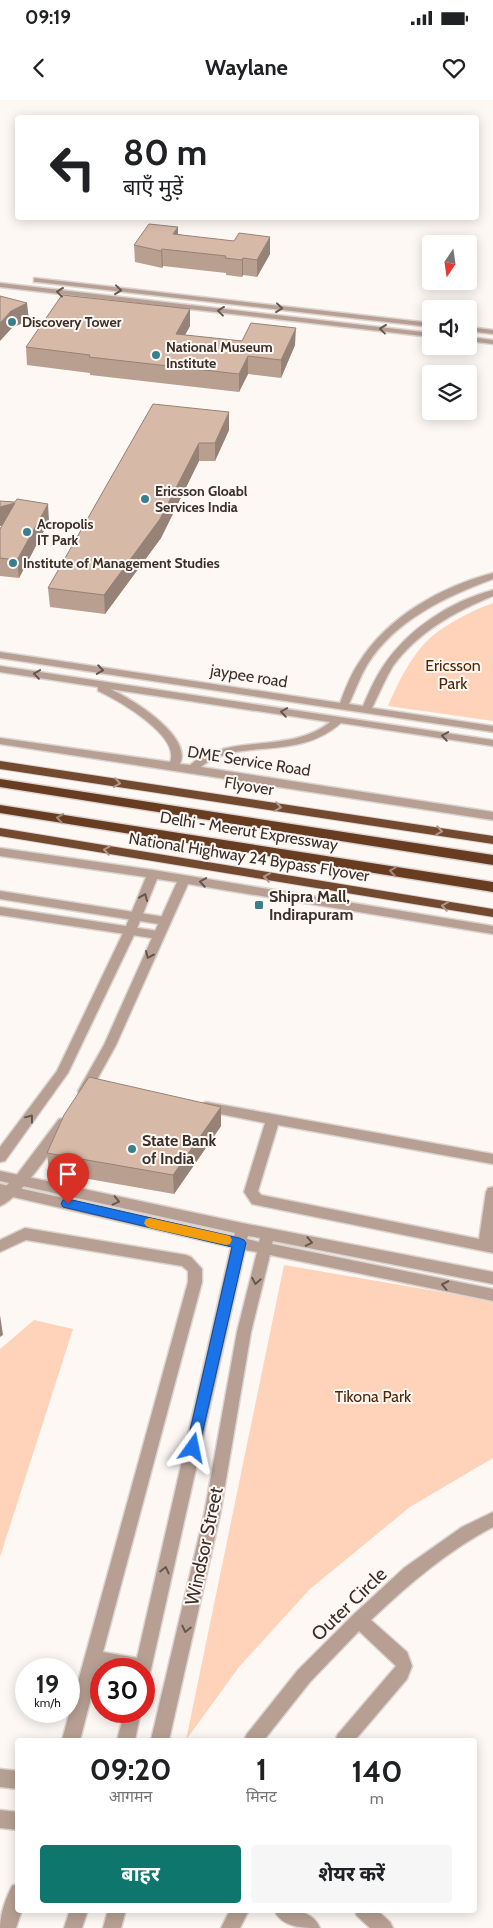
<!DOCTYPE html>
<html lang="hi">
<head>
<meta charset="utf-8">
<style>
	:root { --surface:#fff; --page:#f6f6f6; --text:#202124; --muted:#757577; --accent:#0f766e }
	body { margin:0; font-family:Cabin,"Noto Sans Devanagari",sans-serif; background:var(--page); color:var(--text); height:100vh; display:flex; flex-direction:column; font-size:19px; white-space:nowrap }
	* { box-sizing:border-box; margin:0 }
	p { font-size:16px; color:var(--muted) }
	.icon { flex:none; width:28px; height:28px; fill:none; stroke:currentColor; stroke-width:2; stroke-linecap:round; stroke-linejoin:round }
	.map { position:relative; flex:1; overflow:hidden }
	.side { position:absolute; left:15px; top:1638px; width:462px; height:175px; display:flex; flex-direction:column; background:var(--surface); border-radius:5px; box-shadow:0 2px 12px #0003 }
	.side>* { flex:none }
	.banner { position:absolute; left:15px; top:15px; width:464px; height:105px; border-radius:5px; box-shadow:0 2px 12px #0003; background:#fff; color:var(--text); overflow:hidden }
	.needle { width:32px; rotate:193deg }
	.tools { position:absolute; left:422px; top:135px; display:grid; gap:10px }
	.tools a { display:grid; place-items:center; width:55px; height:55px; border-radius:5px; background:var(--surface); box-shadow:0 2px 12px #0003; font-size:25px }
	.speed { position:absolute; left:15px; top:1558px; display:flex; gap:10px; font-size:25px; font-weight:700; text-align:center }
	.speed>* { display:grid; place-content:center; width:65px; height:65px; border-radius:50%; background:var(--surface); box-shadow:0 2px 12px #0003; line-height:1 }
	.speed small { font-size:12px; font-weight:400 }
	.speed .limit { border:8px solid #d22; background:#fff; color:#111 }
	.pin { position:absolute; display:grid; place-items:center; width:42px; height:42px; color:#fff; margin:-51px -21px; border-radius:50% 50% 50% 0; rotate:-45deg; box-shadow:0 0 5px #0007 }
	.pin .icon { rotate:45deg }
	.me { position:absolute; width:55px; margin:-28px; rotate:12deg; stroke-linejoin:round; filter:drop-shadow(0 0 4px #0008) }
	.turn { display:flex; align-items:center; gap:18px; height:105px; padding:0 25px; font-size:22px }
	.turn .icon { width:65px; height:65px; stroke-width:2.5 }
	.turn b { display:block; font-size:35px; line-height:42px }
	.eta { display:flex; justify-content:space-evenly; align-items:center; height:85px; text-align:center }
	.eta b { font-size:30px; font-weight:700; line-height:35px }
	.action { display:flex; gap:10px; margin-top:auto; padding:10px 25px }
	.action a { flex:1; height:58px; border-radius:5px; background:var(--accent); color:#fff; font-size:20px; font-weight:700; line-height:58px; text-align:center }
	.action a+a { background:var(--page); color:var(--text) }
	.status { display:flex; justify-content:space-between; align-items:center; height:35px; padding:0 25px; background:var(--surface); direction:ltr }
	.status svg { height:14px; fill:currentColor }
	header { display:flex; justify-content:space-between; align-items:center; height:65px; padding:0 25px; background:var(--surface); font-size:22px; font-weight:700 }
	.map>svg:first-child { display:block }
	.green { fill:#ffd3ba }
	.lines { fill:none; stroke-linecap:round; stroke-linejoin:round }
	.minor-casing { stroke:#dbd4d0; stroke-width:3 }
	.tertiary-casing { stroke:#dbd4d0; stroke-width:3 }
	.trunk-casing { stroke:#dbd4d0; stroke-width:2 }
	.motorway-casing { stroke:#dbd4d0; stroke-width:3 }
	.minor { fill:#b7a093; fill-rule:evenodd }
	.tertiary { fill:#b7a093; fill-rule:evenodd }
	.trunk { fill:#734a30; fill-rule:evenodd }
	.motorway { fill:#683c21; fill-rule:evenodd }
	.wall { fill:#b99f90 }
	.shaded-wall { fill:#968276 }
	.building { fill:#d7b9a8; stroke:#968276 }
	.oneway { stroke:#66574e }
	.oneway2 { stroke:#b29889 }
	.oneway3 { stroke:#a48776 }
	.route { fill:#1a73e8; stroke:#114b97 }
	.slow { fill:#f59e0b }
	.poi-dot { fill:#397f8c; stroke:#fef8f5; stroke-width:2 }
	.labels { text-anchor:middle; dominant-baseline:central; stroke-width:4; stroke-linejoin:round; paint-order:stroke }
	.far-poi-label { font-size:14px; font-weight:bold; fill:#3b3029; stroke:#fef8f5; text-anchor:start }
	.park-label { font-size:16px; fill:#532400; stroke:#fef8f5 }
	.street-label { font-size:16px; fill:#3b3029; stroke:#fef8f5 }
	.poi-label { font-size:16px; font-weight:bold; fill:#3b3029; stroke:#fef8f5; text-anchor:start }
	.near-street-label { font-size:19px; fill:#3b3029; stroke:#fef8f5 }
</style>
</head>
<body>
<div class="status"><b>09:19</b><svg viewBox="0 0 49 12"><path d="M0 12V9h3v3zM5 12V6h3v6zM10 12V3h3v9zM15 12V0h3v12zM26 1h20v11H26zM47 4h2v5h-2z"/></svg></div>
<header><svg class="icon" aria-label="back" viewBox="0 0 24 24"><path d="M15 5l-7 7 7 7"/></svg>Waylane<svg class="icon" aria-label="heart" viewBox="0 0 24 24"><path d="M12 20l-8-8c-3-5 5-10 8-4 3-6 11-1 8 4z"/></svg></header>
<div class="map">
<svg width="493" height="1828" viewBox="0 0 493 1828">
	<rect width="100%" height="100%" fill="#fef8f5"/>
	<path class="green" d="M493 503V621L388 606C397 584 411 556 429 539 444 525 473 510 493 503Z
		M284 1165 493 1201V1358L410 1407 310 1489 239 1567 186 1640Z
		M34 1220 73 1229 0 1457V1249Z"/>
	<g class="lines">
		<defs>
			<path id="minor" d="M0 791 165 817 171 821 165 825 0 799Z
				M0 807 158 831 164 835 158 839 0 815Z
				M206 1002 493 1054V1064L278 1025 258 1091 261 1095 479 1139 486 1092 488 1088 493 1087V1153L252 1104 244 1092 265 1023 201 1010 199 1007 201 1004Z
				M0 1071 242 1123 493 1172V1184L273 1141 272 1144 493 1189V1201L270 1155 251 1232 220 1415 169 1640H151L204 1415 237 1232 257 1152 245 1150 151 1569 149 1575 144 1577V1569L99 1567 80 1640H62L188 1182V1171L182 1166 26 1140 0 1152V1140L25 1128 186 1155 191 1157 202 1169V1182L103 1552 137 1558 231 1147 0 1094V1084L234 1136 235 1133 0 1081ZM248 1136 260 1138 259 1142 247 1139Z
				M493 1412V1427C447 1451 408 1485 371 1520L407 1552 412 1566 407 1579 355 1640H335L338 1634 396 1566 359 1531 310 1582 264 1640H244L247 1634 298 1570 353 1515 404 1468 462 1427Z
				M125 1611H141L135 1640H117Z
				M0 1669 18 1671V1689L0 1687Z
				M0 1710 18 1712V1730L0 1728Z
				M18 1783V1810H22L16 1828H0C0 1814 6 1798 12 1786Z
				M70 1810H88L82 1828H64Z
				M108 1810H126L121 1828H103Z
				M230 1810H249L240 1828H221Z
				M274 1810C291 1810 312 1809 320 1828 303 1828 282 1828 274 1810Z
				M354 1810H377L390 1822 393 1828H370L357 1816Z"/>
			<path id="tertiary" d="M34 178 431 223V227L37 182H34Z
				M0 183 431 233V237L0 187Z
				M469 227 493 230V234L469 231Z
				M469 237 493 240V244L469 241Z
				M493 473V479C445 497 395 520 367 565 360 577 355 591 349 604L363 606C369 592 375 578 384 565 408 529 451 501 493 490V496C454 512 418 532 393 566 385 579 379 594 372 608L493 626V632L0 558V552L340 603C345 590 350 576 358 564 387 517 440 487 493 473Z
				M0 566 493 640V646L341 623C296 663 238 636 201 667L493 712V720L0 644V638L170 662C181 636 118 600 98 591V587L0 572ZM110 589 330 622C289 655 230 632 190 665L180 664C193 636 131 598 110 589Z
				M0 748 153 770 493 826V834L188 784 116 945 89 994H79L78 991 104 945 177 782 157 779 136 831 68 973 5 1061 0 1062V1047L57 971 124 831 146 777 0 756Z
				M64 1018 69 1019 71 1023 69 1027C55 1045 19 1100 0 1106V1092L16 1076 59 1019Z"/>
			<path id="trunk" d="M0 661 493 736V744L0 669Z
				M0 728 493 809V817L0 736Z"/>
			<path id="motorway" d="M0 679 493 755V765L0 687Z
				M0 705 493 782V792L0 713Z"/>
		</defs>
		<use href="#minor" class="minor-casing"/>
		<use href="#tertiary" class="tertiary-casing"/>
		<use href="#trunk" class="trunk-casing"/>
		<use href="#motorway" class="motorway-casing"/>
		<use href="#minor" class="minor"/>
		<use href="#tertiary" class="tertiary"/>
		<use href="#trunk" class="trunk"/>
		<use href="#motorway" class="motorway"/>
	</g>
	<path class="wall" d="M178 127V134L270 154 257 177 243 175 242 177 226 175V173L163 166 162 168 135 162 134 145Z
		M190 209V226L185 235 242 241 295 245 281 278 248 274 239 292 90 275V273L27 265 26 247Z
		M153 304 229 330 215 361H199L161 438 105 514 50 507 48 488Z
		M0 401 49 421 19 478 0 476V429L2 425 0 426Z
		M221 1007V1026L174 1094 49 1072 47 1053Z"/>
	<path class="shaded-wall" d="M178 127V144L174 151 173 134Z
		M270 137V154L257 177V160Z
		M162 149 163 166 162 168 161 151Z
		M243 158V175L242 177V160Z
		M27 203 29 220 12 228 0 241V223L11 211Z
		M190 209V226L176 251V234Z
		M296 228 295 245 281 278V260Z
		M248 256V274L239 292V274Z
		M229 312V330L215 361V343Z
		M199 343V361L161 438 105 514 104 495Z
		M15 403 16 421 0 426V407Z
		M48 404 49 421 19 478 17 460Z
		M221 1007V1026L174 1094 173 1075Z
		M0 1215 3 1235 0 1237Z"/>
	<path class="building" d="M149 124 178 127 173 134 234 141 239 133 270 137 257 160 243 158 242 160 225 158 226 156 162 149 161 151 134 145Z
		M62 195 190 209 176 234 242 241 251 223 296 228 281 260 248 256 239 274 89 257 90 255 26 247Z
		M0 196 27 203 11 211 0 223Z
		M153 304 229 312 215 343H199L160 419 104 495 48 488Z
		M17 399 48 404 17 460 0 458V429L15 403 0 407V401L15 402Z
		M89 977 221 1007 173 1075 47 1053 64 1015Z"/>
	<defs><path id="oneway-chevron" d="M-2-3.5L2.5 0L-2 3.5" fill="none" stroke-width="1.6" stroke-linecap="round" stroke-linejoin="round" transform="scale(1.25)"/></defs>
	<g class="oneway">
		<use href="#oneway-chevron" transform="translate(118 190) rotate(6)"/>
		<use href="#oneway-chevron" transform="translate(60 192) rotate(-173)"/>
		<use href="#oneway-chevron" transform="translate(279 208) rotate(6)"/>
		<use href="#oneway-chevron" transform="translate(221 211) rotate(-173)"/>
		<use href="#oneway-chevron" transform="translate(383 229) rotate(-173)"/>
		<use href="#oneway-chevron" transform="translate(100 570) rotate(9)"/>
		<use href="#oneway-chevron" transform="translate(37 574) rotate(-172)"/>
		<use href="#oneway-chevron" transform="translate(284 612) rotate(-171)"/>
		<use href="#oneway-chevron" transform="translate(445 636) rotate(-171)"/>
		<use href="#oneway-chevron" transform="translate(203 782) rotate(-171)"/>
		<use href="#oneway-chevron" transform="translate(144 797) rotate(-68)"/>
		<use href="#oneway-chevron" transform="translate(149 855) rotate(114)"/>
		<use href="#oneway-chevron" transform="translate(30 1018) rotate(-53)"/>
		<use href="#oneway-chevron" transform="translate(116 1101) rotate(13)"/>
		<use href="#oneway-chevron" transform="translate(309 1142) rotate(11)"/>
		<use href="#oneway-chevron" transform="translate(256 1181) rotate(100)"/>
		<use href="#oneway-chevron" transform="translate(445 1185) rotate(-168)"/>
		<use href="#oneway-chevron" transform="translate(165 1470) rotate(-77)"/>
		<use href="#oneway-chevron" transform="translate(186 1529) rotate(103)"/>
	</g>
	<g class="oneway2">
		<use href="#oneway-chevron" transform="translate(117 683) rotate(9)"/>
		<use href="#oneway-chevron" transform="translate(278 707) rotate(9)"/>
		<use href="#oneway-chevron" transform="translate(439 731) rotate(9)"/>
		<use href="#oneway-chevron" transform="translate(107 750) rotate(-171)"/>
		<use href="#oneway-chevron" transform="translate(267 777) rotate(-171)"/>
		<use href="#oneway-chevron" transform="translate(445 806) rotate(-171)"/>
	</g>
	<g class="oneway3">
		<use href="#oneway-chevron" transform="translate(60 718) rotate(-171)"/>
		<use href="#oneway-chevron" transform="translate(393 771) rotate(-171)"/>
	</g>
	<path class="route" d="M68 1099 239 1138 244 1140 246 1143 198 1352 193 1354 188 1352 186 1348 232 1147 63 1107 61 1104 63 1100Z"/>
	<path class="slow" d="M150 1118 226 1135 230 1136 232 1140 230 1144 226 1145 150 1128 146 1126 144 1123 146 1119Z"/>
	<g class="poi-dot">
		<circle cx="12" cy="222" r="5"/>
		<circle cx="156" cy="255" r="5"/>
		<circle cx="145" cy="399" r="5"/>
		<circle cx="27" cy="432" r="5"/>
		<circle cx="13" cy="463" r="5"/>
		<rect x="254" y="800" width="10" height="10" rx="2.5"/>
		<circle cx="132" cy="1049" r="5"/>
	</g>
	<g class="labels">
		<g class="far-poi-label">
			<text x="22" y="222">Discovery Tower</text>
			<text x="166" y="247">National Museum<tspan x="166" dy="16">Institute</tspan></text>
			<text x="155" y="391">Ericsson Gloabl<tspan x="155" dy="16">Services India</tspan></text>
			<text x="37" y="424">Acropolis<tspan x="37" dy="16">IT Park</tspan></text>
			<text x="23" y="463">Institute of Management Studies</text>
		</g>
		<g class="park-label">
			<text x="453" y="565">Ericsson<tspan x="453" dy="18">Park</tspan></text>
			<text x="373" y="1296">Tikona Park</text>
		</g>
		<g class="street-label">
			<text transform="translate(249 576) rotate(9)">jaypee road</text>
			<text transform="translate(249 661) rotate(9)">DME Service Road</text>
			<text transform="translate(249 686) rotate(9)">Flyover</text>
			<text transform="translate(249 731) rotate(9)">Delhi - Meerut Expressway</text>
			<text transform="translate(249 757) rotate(9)">National Highway 24 Bypass Flyover</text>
		</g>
		<g class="poi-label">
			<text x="269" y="796">Shipra Mall,<tspan x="269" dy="18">Indirapuram</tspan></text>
			<text x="142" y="1040">State Bank<tspan x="142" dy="18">of India</tspan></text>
		</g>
		<g class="near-street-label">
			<text transform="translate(204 1446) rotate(-78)">Windsor Street</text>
			<text transform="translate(349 1504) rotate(-44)">Outer Circle</text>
		</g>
	</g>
</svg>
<div class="tools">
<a><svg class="needle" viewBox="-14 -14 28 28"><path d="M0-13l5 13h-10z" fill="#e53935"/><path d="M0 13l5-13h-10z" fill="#757577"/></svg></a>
<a><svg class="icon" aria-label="sound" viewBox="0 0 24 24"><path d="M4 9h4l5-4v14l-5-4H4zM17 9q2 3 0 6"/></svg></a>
<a><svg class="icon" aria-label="layers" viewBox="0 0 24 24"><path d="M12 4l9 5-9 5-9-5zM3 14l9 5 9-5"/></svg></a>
</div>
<div class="speed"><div>19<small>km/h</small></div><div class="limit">30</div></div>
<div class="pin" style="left:68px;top:1104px;background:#d93025"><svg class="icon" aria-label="arrive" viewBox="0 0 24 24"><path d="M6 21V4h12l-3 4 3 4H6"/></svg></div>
<svg class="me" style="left:193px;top:1348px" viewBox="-20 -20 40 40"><path d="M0-17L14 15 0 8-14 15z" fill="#1a73e8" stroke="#fff" stroke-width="4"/></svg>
<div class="banner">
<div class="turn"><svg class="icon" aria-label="left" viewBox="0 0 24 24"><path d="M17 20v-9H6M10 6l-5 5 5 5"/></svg><div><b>80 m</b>बाएँ मुड़ें</div></div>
</div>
<section class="side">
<div class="eta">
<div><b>09:20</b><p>आगमन</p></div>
<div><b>1</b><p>मिनट</p></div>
<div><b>140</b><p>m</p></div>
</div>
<div class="action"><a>बाहर</a><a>शेयर करें</a></div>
</section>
</div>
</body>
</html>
